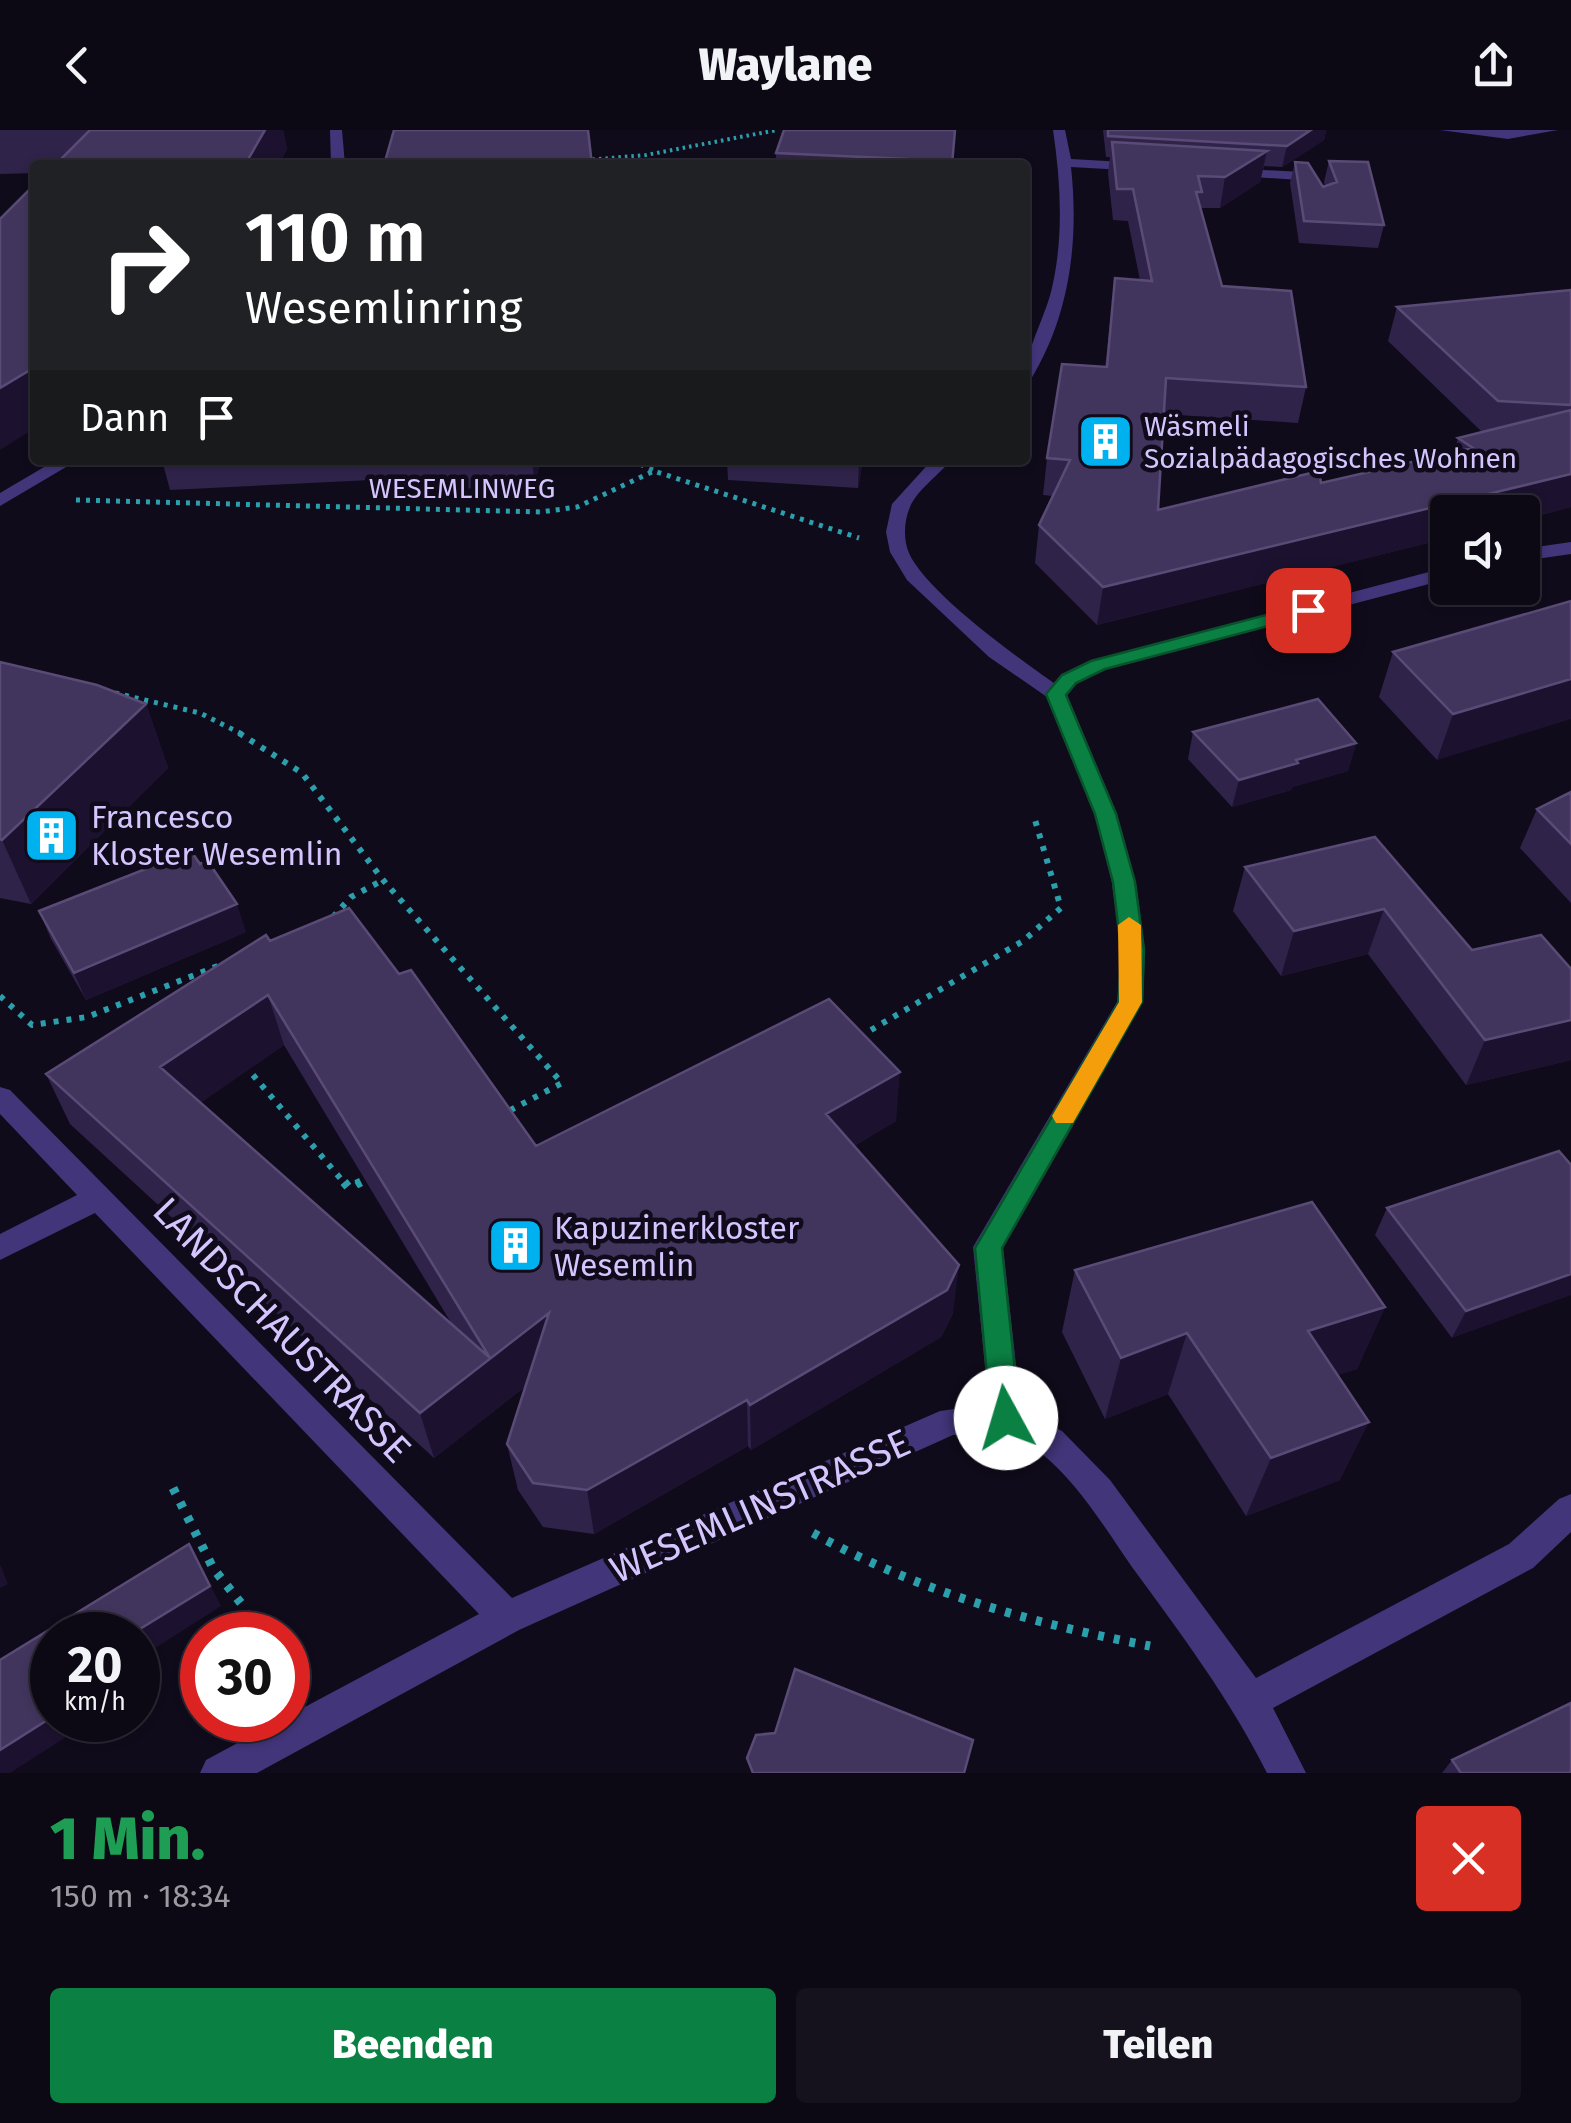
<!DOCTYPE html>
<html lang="de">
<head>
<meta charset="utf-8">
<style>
	:root { --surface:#0c0814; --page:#15111d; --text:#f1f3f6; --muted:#9a9aa0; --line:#2c2934; --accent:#0b8043 }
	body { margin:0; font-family:"Fira Sans",sans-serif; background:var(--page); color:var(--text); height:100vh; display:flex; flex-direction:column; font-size:38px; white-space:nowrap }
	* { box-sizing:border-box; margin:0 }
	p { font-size:32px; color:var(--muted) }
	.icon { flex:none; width:55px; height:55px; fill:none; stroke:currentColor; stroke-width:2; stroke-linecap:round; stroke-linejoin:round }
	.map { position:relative; height:1643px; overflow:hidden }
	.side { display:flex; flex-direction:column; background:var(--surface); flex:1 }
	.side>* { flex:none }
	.hud { position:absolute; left:30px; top:30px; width:1000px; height:305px; border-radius:10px; box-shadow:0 2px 8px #0004,0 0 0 2px var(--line); background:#202124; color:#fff; overflow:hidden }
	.controls { position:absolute; left:1430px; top:365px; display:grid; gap:20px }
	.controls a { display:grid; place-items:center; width:110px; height:110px; border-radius:10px; background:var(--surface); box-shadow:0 2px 8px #0004,0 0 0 2px var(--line); font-size:50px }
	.speed { position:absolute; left:30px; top:1482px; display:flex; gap:20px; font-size:50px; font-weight:700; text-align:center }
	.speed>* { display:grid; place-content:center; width:130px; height:130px; border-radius:50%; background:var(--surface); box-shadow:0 2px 8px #0004,0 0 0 2px var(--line); line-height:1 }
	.speed small { font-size:25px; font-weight:400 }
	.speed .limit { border:15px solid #d22; background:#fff; color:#111 }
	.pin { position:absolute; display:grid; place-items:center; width:85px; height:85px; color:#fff; margin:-42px; border-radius:20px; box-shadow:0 5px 15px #0006 }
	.me { position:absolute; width:110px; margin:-55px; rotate:354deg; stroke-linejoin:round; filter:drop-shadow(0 0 8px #0008) }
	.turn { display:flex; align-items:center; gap:35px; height:210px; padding:0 50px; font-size:45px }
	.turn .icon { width:130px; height:130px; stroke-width:2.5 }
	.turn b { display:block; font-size:70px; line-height:85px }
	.then { display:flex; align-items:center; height:95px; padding:0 50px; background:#0003; gap:20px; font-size:38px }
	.round { display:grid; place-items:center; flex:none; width:105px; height:105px; border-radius:10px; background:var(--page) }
	.overview { display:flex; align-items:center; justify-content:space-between; height:170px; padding:0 50px }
	h1 { font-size:60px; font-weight:800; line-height:75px; color:#1e9e55 }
	.button { display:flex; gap:20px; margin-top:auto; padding:20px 50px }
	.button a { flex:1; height:115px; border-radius:10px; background:var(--accent); color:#fff; font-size:40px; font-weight:800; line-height:115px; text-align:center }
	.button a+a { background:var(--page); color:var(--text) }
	header { display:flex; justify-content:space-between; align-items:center; height:130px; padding:0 50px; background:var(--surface); font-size:45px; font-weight:800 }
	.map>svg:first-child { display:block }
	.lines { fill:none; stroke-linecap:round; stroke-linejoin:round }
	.path-far3 { stroke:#2c9fac; stroke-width:4; stroke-dasharray:2.5 4; stroke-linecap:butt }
	.path-far2 { stroke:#2c9fac; stroke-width:5; stroke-dasharray:4 6; stroke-linecap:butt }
	.path-far1 { stroke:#2c9fac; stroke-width:6; stroke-dasharray:5 8; stroke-linecap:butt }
	.path { stroke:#2c9fac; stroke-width:9; stroke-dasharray:6 10; stroke-linecap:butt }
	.minor { fill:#43357a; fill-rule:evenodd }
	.wall { fill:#30234a; fill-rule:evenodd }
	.shaded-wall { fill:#1c122f }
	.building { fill:#42355d; stroke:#594b76; stroke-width:2.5; fill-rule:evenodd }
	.route { fill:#0b8043; stroke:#07532c; stroke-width:2.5 }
	.slow { fill:#f59e0b }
	.labels { text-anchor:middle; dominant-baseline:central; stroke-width:9; stroke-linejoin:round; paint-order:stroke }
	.far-poi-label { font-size:28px; fill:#d5c5ff; stroke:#100b1b; text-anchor:start }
	.far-street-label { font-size:28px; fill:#d5c5ff; stroke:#100b1b }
	.poi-label { font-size:32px; fill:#d5c5ff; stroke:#100b1b; text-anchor:start }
	.near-street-label { font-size:38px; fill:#d5c5ff; stroke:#100b1b }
</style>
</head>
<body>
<header><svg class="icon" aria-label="back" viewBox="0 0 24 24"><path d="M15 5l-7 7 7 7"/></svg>Waylane<svg class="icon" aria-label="share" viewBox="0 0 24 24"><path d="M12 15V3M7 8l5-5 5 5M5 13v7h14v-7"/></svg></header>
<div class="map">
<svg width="1571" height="1643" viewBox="0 0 1571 1643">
	<rect width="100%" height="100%" fill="#100b1b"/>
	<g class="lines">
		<path class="path-far3" d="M586 30 646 25 777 0"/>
		<path class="path-far2" d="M631 330 653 340
			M76 370 541 382 577 377 654 341 859 408
			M115 563 200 583 244 605"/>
		<path class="path-far1" d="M239 603 302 643 383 750 562 953 503 984
			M333 787 351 767 383 750
			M0 866 32 895 87 887 223 834
			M871 900 1023 811 1061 778 1035 690
			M253 945 346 1055
			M356 1055 363 1051"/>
		<path class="path" d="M344 1052 349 1058 361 1052
			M173 1358 213 1438 244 1477 253 1505
			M813 1403C919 1462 1031 1493 1150 1516"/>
		<path class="minor" d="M330 0H342L345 35H331Z
			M1053 0H1065L1071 29 1142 33 1149 37 1142 41 1071 37C1079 111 1070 185 1031 249L1025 251C1025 221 1043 192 1051 162 1064 109 1061 54 1053 0Z
			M1440 0H1558L1508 9Z
			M1227 38 1302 42 1317 47 1323 59 1311 62 1300 50 1222 45 1220 42Z
			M56 330H78L0 376V363Z
			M932 330H951C939 345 917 360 910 377 904 390 903 410 909 423 926 462 1018 528 1054 553L1062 545 1091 531 1448 437V449L1105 539 1076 553 1067 565 1117 684 1136 753 1145 820 1143 872 1003 1118 1021 1280 1062 1301 1110 1350 1256 1548 1509 1414 1559 1369 1571 1364V1402L1533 1438 1273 1578 1306 1643H1267C1230 1569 1181 1504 1132 1437 1105 1398 1078 1353 1041 1323 1014 1301 986 1304 953 1305L519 1500 257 1643H200L206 1630 280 1590H288V1586L479 1484 95 1083 0 1130V1104L77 1065 0 984V957L10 960 512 1468 940 1281 989 1274 973 1117 1117 872 1121 820 1112 753 1095 684 1047 567 989 527 907 450 890 422 886 402 892 374Z
			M1571 412V424L1522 431V419Z"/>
	</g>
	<path class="wall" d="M0 0H283L287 19 278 35H35V43L0 44Z
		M784 0 953 35H776V23Z
		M1103 0H1326L1324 10 1282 37 1264 36 1260 52 1220 78H1201L1222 156 1306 257 1298 293 1164 284 1158 380 1321 353 1454 322 1458 308 1482 302 1388 211 1397 177 1571 160V377L1522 390V382H1448V408L1097 495 1035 433 1039 395 1053 366 1043 365 1047 328 1105 237 1115 148 1140 150 1128 91 1113 90 1108 43 1110 27H1106Z
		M1329 31 1384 95 1378 118 1299 113 1290 53 1295 32 1323 57 1325 56 1324 52Z
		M162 330H540L535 357 413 360 411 348 170 360Z
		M727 330H863L858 358 728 350Z
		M1571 471 1437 630 1379 567 1393 522Z
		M0 532 146 574 168 638 31 774 0 768Z
		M1193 602 1356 613 1348 641 1292 657 1291 660 1232 677 1188 629Z
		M1571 662V773L1520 718 1537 679Z
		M1375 707 1472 820 1571 839V930L1466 955 1368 824 1281 846 1233 781 1245 737Z
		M39 781 246 802 86 870 51 809Z
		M270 811 399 844 536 1016 896 991 854 1016 953 1183 941 1207 751 1320 748 1316 594 1404 543 1397 518 1360 507 1314 526 1256 434 1328 70 994 46 944ZM284 915 453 1196 200 973Z
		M1559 1021 1452 1208 1375 1105 1387 1078Z
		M1075 1140 1385 1177 1357 1239 1337 1245 1340 1350 1246 1386 1168 1264 1105 1289 1062 1202Z
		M1452 1630 1571 1643H1442Z"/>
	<path class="shaded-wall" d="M265 0H283L287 19 278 35H246Z
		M1311 0H1326L1324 10 1282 37 1287 16Z
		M1267 21 1260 52 1220 78 1225 47Z
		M35 237V298L0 320V258Z
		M532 330H540L535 357Z
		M859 330H863L858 358Z
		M1571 344V377L1522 390V382H1448V408L1097 495 1103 457Z
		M1571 549V589L1437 630 1453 584Z
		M146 574 168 638 31 774 2 710Z
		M1356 613 1348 641 1292 657 1291 660 1232 677 1239 650 1296 630Z
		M237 774 246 802 86 870 74 843Z
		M1384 779 1368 824 1281 846 1294 801Z
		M268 865 284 915 180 987 160 937Z
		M1571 890V930L1466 955 1485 910Z
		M900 942 896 991 825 1033 826 984Z
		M959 1135 953 1183 941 1207 751 1320 750 1275Z
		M1571 1144V1165L1452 1208 1466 1181Z
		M1385 1177 1357 1239 1283 1262 1308 1201Z
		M549 1183 558 1231 434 1328 420 1283Z
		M1187 1203 1168 1264 1105 1289 1121 1228Z
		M747 1270 748 1316 594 1404 587 1360Z
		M1369 1292 1340 1350 1246 1386 1271 1328Z
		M189 1414 221 1476 138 1529V1505H130Z
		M0 1434 8 1454 0 1458Z
		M52 1587V1590H82L85 1595 10 1643H0V1620Z"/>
	<path class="building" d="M90 0H265L246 33 262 34 260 35H55Z
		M394 0H588L592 35H384Z
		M784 0H955L952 35H906L907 29 776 23Z
		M1108 0H1311L1287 16 1108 6Z
		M1112 12 1267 21 1225 47 1198 46 1202 62H1196L1222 156 1291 161 1306 257 1166 248 1158 380 1319 341 1321 353 1473 318 1458 308 1571 280V344L1103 457 1039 395 1070 330 1047 328 1062 234 1107 237 1115 148 1152 151 1133 59H1117Z
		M1329 31 1368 32 1384 95 1304 91 1295 32 1308 33 1323 57 1337 52Z
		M35 54V237L0 258V89Z
		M1571 160V275L1498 271 1397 177Z
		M1571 471V549L1453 584 1393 522Z
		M0 532 97 555 146 574 2 710 0 709Z
		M1318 569 1356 613 1296 630 1298 633 1239 650 1193 602Z
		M1571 662V714L1537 679Z
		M1375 707 1472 820 1541 805 1571 839V890L1485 910 1384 779 1294 801 1245 737Z
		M191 721 200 734 207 730 237 774 74 843 39 781Z
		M349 778 399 844 411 840 536 1016 829 869 900 942 826 984 959 1135 947 1160 750 1275 747 1270 587 1360 533 1353 507 1314 549 1183 420 1283 46 944 266 805 270 811ZM268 865 490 1228 160 937Z
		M1559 1021 1571 1035V1144L1466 1181 1387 1078Z
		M1312 1072 1385 1177 1308 1201 1369 1292 1271 1328 1187 1203 1121 1228 1075 1140Z
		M189 1414 210 1456 130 1505H52V1587L0 1620V1530Z
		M795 1539 973 1610 964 1643H753L747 1628 756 1605 775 1603Z
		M1571 1573V1643H1461L1452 1630Z"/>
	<path class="route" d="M1308 474 1314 476V484L1105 539 1076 553 1066 565 1116 684 1135 752 1144 820 1142 872 1002 1118 1020 1288 1016 1298 1006 1301 995 1298 991 1288 975 1118 1119 872 1121 820 1113 752 1095 684 1046 564 1062 545 1091 531Z"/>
	<path class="slow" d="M1129 787 1141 795 1142 872 1073 993H1056L1052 986 1119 872 1118 795Z"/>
	<defs>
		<symbol id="building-square" viewBox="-11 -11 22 22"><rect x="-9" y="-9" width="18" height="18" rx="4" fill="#00b1f0" stroke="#100b1b"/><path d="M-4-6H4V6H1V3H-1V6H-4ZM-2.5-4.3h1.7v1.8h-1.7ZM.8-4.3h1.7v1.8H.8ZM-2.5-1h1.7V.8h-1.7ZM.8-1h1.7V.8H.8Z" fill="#fff"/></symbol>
	</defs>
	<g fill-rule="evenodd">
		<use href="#building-square" x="1074" y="280" width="63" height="63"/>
		<use href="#building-square" x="20" y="674" width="63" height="63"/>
		<use href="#building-square" x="484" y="1084" width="63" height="63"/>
	</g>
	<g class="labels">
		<g class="far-poi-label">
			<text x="1144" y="296">Wäsmeli<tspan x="1144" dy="32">Sozialpädagogisches Wohnen</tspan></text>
		</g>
		<g class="far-street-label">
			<text x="462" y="358">WESEMLINWEG</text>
		</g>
		<g class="poi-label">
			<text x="91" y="687">Francesco<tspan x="91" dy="37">Kloster Wesemlin</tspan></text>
			<text x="554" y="1098">Kapuzinerkloster<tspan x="554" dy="37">Wesemlin</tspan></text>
		</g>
		<g class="near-street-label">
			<text transform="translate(282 1200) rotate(46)">LANDSCHAUSTRASSE</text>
			<text transform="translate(760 1376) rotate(-24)">WESEMLINSTRASSE</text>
		</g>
	</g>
</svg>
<div class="controls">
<a><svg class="icon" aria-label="sound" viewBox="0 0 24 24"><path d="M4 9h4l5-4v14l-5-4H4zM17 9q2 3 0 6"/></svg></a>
</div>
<div class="speed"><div>20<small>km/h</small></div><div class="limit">30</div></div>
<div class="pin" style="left:1308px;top:480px;background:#d93025"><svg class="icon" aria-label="arrive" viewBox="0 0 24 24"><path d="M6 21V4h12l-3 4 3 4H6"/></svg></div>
<svg class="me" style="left:1006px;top:1288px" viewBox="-20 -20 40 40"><circle r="19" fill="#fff"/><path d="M0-13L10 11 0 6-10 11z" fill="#0b8043"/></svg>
<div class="hud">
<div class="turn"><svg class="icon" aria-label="right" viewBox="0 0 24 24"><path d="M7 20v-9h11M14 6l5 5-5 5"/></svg><div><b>110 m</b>Wesemlinring</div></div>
<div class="then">Dann<svg class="icon" aria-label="arrive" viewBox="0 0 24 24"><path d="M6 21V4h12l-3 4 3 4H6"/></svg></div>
</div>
</div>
<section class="side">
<div class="overview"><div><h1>1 Min.</h1><p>150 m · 18:34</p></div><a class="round" style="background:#d93025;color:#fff"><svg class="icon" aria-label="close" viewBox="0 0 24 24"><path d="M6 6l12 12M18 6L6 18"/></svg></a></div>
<div class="button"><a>Beenden</a><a>Teilen</a></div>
</section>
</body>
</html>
